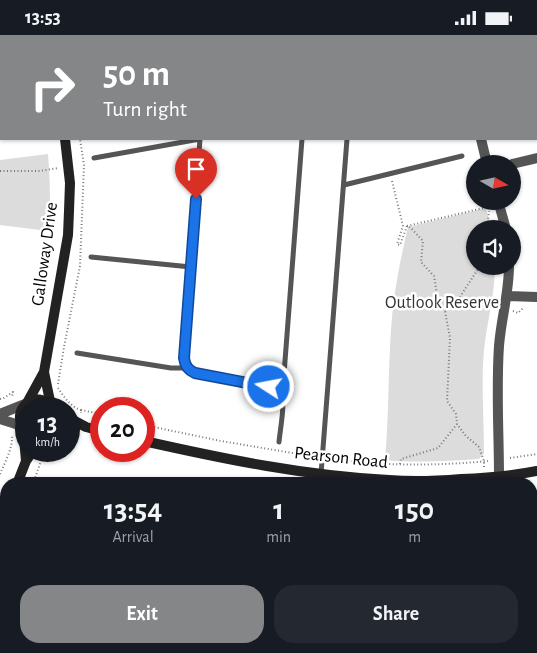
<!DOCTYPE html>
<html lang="en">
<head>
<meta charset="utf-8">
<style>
	:root { --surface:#171b24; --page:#242831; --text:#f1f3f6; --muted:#9ea1a6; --accent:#858687 }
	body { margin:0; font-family:"Alegreya Sans",sans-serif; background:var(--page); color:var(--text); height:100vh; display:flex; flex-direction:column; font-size:19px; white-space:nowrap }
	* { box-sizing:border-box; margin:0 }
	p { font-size:16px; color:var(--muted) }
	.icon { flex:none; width:28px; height:28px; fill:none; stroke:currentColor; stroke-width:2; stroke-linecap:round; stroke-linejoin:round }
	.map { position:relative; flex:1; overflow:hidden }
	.details { position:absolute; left:0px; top:442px; width:538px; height:176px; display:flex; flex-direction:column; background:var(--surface); border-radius:20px 20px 0 0; box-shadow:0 1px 4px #0004 }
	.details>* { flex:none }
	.hud { position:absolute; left:0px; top:0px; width:538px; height:105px; box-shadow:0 1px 4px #0004; background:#858687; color:#fff; overflow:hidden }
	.needle { width:32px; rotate:99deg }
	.controls { position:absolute; left:466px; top:120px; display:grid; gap:10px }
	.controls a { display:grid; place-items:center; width:55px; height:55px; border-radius:50%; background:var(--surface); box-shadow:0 1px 4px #0004; font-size:25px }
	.speed { position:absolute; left:15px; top:362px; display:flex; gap:10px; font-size:25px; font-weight:700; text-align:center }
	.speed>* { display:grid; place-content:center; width:65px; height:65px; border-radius:50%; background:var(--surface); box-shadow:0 1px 4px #0004; line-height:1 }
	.speed small { font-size:12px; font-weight:400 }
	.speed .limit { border:8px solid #d22; background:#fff; color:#111 }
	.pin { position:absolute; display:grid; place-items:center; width:42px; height:42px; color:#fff; margin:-51px -21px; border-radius:50% 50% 50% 0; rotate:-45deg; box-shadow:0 0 5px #0007 }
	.pin .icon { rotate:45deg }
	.me { position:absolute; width:55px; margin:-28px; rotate:281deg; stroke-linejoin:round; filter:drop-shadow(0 0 4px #0008) }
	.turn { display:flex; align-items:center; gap:18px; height:105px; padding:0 20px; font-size:22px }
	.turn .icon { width:65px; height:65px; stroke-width:2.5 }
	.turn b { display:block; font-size:35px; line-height:42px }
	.eta { display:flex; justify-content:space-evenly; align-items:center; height:85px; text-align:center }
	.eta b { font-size:30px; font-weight:700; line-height:35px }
	.action { display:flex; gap:10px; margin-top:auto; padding:10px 20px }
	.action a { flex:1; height:58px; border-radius:20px; background:var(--accent); color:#fff; font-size:20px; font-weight:700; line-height:58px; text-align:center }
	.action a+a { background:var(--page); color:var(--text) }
	.status { display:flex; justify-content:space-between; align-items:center; height:35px; padding:0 25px; background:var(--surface); direction:ltr }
	.status svg { height:14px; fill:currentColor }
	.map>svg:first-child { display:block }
	.green { fill:#dcdcdc }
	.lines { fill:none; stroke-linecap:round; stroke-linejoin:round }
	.path { stroke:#777; stroke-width:2; stroke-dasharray:1 2.5; stroke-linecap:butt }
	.lane { stroke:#555; stroke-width:5 }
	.street { stroke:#555; stroke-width:10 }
	.secondary { stroke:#222; stroke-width:10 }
	.route-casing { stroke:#114b97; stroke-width:12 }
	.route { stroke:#1a73e8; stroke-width:9 }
	.labels { text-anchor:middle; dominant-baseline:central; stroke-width:5; stroke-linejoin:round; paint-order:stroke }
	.street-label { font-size:18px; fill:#000; stroke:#fff }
	.park-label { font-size:18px; fill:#333; stroke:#fff }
</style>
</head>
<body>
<div class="status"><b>13:53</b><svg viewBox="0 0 49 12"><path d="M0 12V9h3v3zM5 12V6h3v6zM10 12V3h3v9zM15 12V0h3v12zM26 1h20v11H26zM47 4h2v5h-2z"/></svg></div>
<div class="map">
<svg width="537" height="618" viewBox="0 0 537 618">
	<rect width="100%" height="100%" fill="#fff"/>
	<path class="green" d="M48 119C50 145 51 170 48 196L0 190V125Z
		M486 173 491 194H475V231H495C495 259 487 287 484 315 481 349 484 384 484 418L479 424C447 426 417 428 385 425 389 382 388 338 391 295 393 260 400 226 408 192Z
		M6 526V612L18 613 19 618H0V530L3 527Z"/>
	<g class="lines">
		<path class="path" d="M55 0V1
			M312 1 319 0
			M0 136H39L59 133
			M392 146 403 191 397 209 400 210 407 191 411 193 423 206 421 227 434 241 438 266 445 276 447 287 450 303 447 366 456 379 457 389 465 400 479 412 484 426V433
			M407 191 488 172
			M487 194 489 176
			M454 271C474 263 474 259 494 269
			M445 276 454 271 480 231
			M513 276 518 278 522 274 523 272
			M58 349 64 312 80 231 84 130 80 104
			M58 353C64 362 71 372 81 375V378
			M0 364 4 363 13 357 12 362
			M81 375 101 379
			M144 390 221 406 316 422
			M69 404 74 405 75 399
			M510 423 537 419
			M330 424C382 431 435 431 488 426
			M400 429 401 424 438 413 457 389
			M0 439C5 427 13 413 12 400
			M33 449 42 423 46 416
			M0 532 6 519
			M15 612 16 618"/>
		<path class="lane" d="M177 0V1
			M66 1 69 0
			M339 1V0
			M200 104 184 323C185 331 188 335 195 339L269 352C279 352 282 348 284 339L302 104
			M94 123 200 104
			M344 150 462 121
			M91 222 191 232
			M77 318 171 333H186
			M279 407C281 387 286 368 280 349
			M321 439 347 104
			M98 612 99 618"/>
		<path class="street" d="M482 1V0
			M481 104 487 129
			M512 129 537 123
			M498 166 506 194
			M507 261 537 262
			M0 379 25 369
			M0 384 22 391
			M499 442C499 398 496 355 499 311 501 284 509 258 509 231
			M531 582H537
			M27 612 28 618
			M173 612 174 618
			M451 612V618
			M315 618 316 612"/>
		<path class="secondary" d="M38 0V1
			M44 337 51 371
			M27 368 44 337 68 200 69 176 70 148 65 104
			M69 383 86 392 101 396
			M23 392 26 426
			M26 396C7 376 37 350 53 374
			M144 406C224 424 306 441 389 445 413 447 437 446 461 444 487 443 512 441 537 436
			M17 449 26 426 33 416
			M0 487 6 474"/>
	</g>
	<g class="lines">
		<defs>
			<path id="route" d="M196 164 184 323C185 331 188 335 195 338L269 352"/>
		</defs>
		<use href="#route" class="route-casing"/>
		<use href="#route" class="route"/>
	</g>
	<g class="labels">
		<g class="street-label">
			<text transform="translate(45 219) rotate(-82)">Galloway Drive</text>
			<text transform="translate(341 423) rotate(6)">Pearson Road</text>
		</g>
		<g class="park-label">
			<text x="442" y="268">Outlook Reserve</text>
		</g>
	</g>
</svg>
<div class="controls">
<a><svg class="needle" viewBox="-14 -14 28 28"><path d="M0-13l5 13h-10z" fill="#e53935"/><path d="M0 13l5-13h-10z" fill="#9ea1a6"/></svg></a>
<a><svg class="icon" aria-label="sound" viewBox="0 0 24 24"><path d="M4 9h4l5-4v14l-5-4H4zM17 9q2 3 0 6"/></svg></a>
</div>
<div class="speed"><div>13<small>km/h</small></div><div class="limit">20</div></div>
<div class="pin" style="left:196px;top:164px;background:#d93025"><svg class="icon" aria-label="arrive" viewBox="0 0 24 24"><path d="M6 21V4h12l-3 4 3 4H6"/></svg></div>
<svg class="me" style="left:269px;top:352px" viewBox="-20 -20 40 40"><circle r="17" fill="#1a73e8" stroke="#fff" stroke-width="3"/><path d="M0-11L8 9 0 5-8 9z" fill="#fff"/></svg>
<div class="hud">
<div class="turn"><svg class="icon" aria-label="right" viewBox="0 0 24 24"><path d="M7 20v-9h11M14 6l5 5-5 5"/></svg><div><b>50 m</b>Turn right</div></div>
</div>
<section class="details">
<div class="eta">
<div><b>13:54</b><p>Arrival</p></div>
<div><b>1</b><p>min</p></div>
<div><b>150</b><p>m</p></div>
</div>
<div class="action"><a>Exit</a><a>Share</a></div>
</section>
</div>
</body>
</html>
